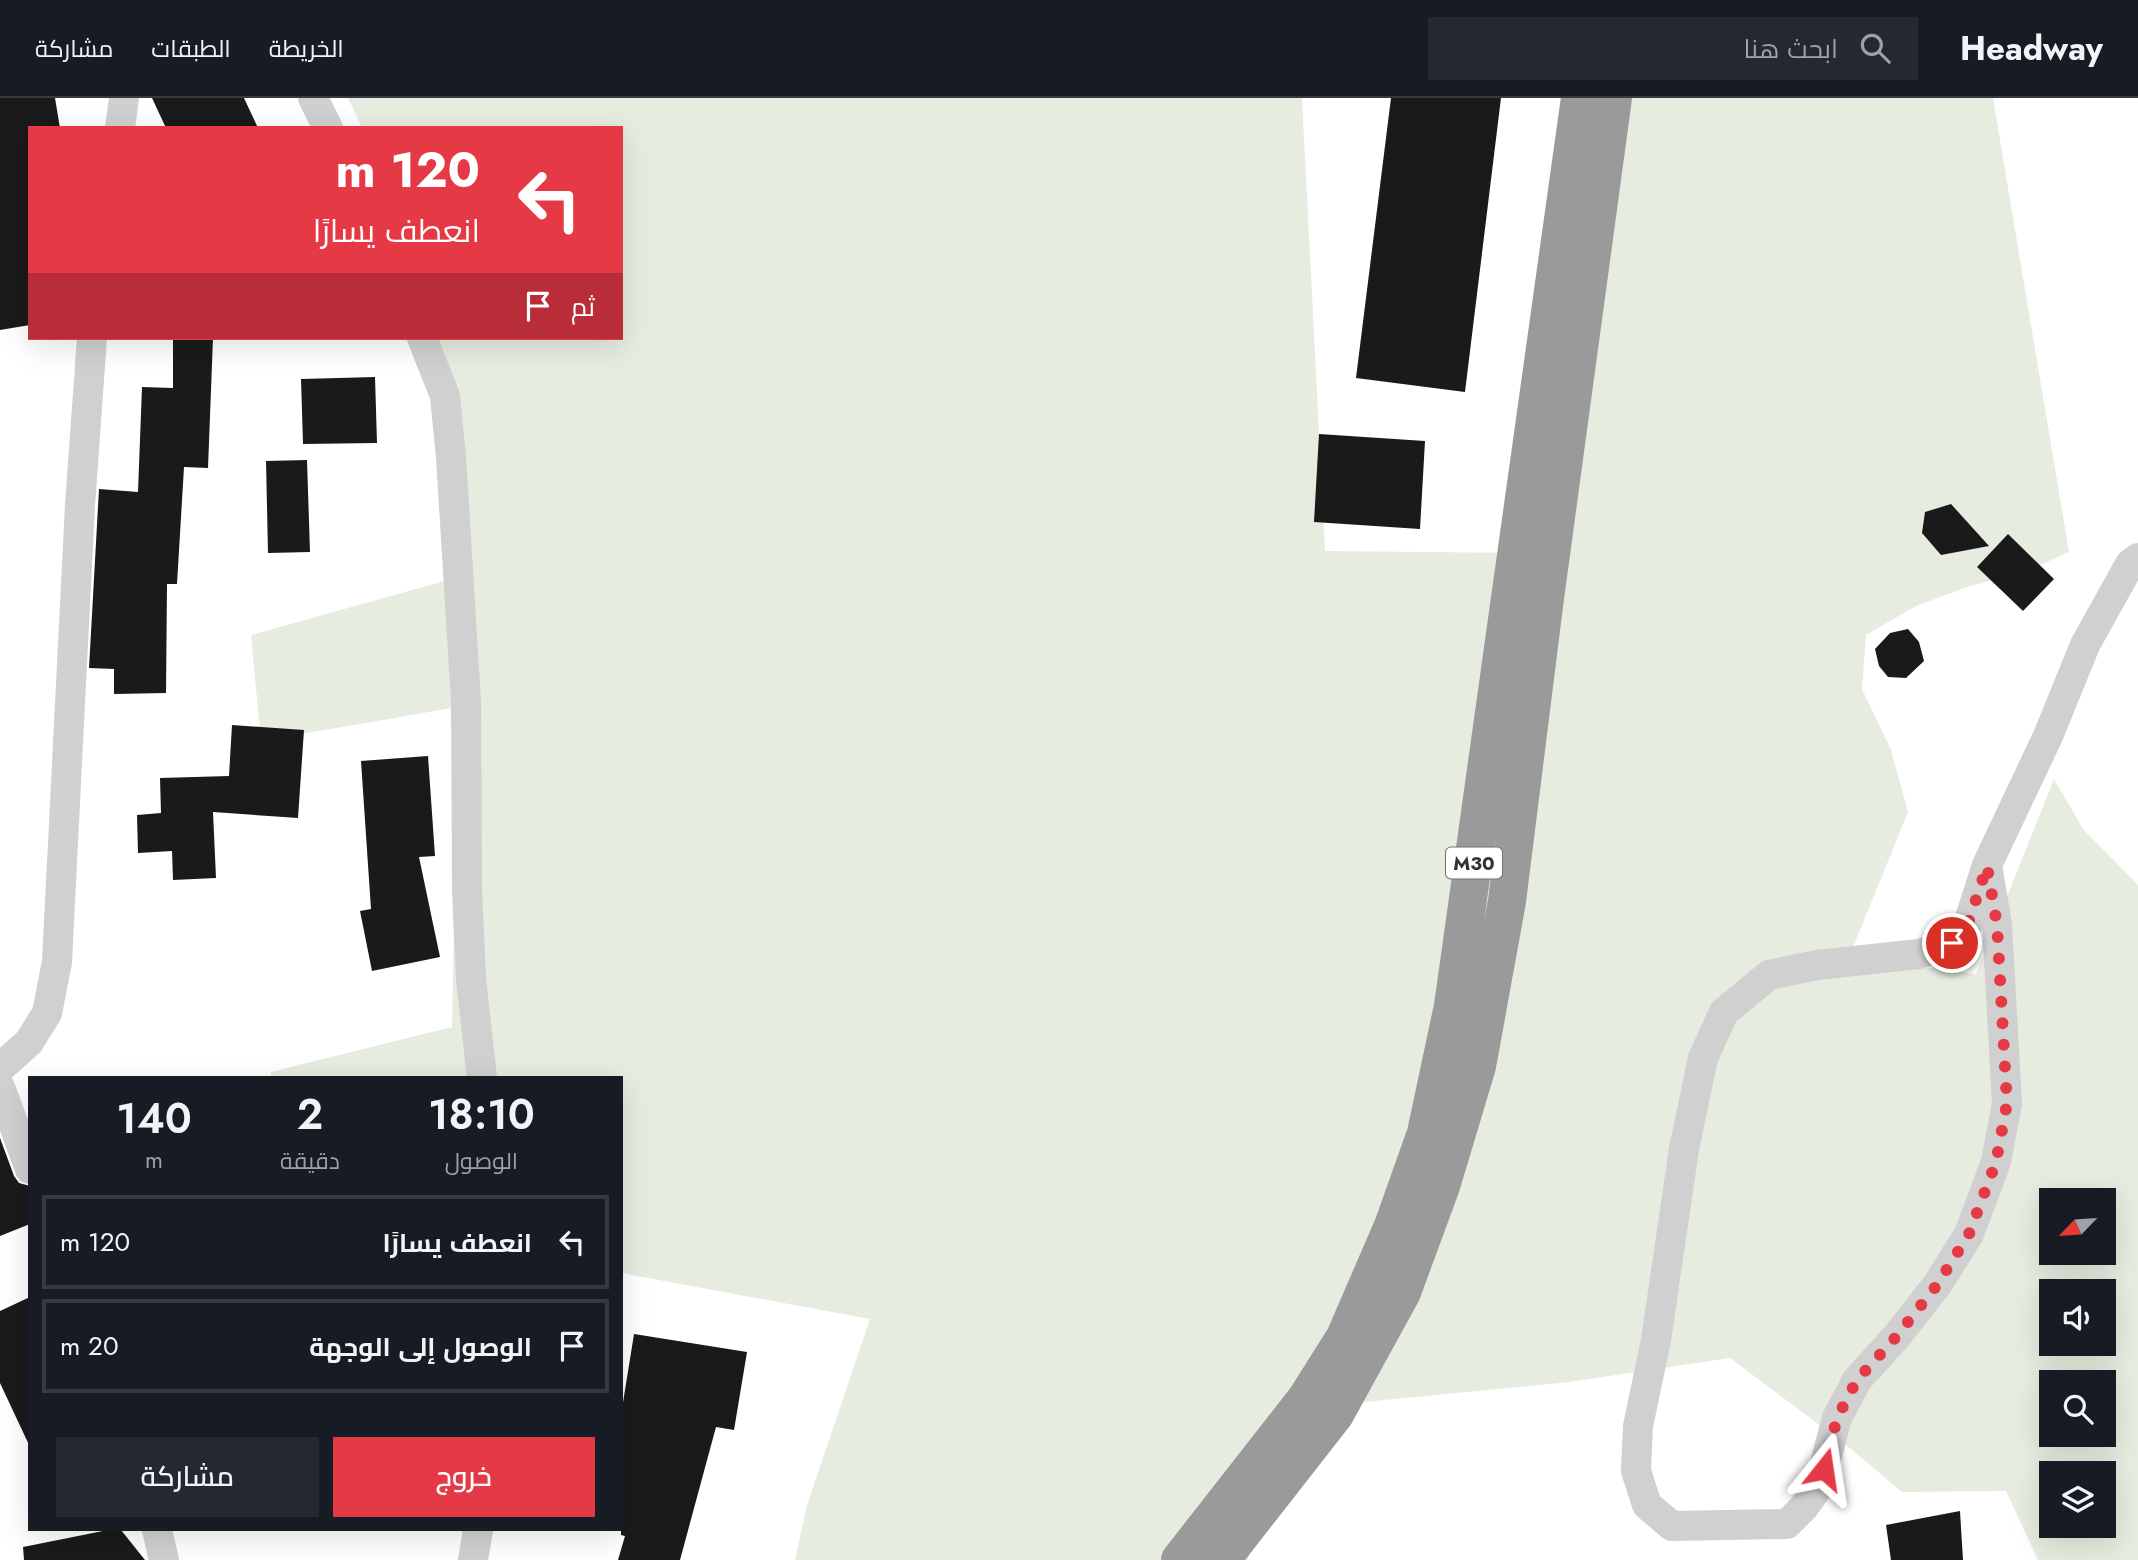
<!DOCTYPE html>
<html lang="ar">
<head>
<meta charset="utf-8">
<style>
	:root { --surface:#171b24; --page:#242831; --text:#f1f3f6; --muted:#9ea1a6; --line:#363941; --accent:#e63946 }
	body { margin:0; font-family:Jost,Cairo,sans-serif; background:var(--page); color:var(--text); direction:rtl; height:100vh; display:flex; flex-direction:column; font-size:26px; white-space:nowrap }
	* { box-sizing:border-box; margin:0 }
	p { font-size:23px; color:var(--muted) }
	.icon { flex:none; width:38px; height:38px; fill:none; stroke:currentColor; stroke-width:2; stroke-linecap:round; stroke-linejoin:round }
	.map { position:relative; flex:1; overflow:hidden; direction:ltr }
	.details { position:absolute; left:28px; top:978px; width:595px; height:455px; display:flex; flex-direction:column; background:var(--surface); border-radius:0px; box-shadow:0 7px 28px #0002; direction:rtl }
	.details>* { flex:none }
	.top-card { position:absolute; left:28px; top:28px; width:595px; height:214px; border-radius:0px; box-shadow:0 7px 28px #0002; direction:rtl; background:#e63946; color:#fff; overflow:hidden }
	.needle { width:46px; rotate:245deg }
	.fabs { position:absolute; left:2039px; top:1090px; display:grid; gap:14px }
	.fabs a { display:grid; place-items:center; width:77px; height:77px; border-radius:0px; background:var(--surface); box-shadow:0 7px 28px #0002; font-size:35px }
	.pin { position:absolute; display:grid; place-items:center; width:60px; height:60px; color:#fff; margin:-30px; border:4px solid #fff; border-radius:50%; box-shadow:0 2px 7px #0007 }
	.me { position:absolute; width:77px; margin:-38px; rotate:15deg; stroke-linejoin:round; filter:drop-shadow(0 0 5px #0008) }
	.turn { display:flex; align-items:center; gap:24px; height:147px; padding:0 28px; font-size:32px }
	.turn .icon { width:91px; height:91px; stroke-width:2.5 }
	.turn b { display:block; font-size:49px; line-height:60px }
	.then { display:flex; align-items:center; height:66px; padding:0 28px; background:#0003; gap:14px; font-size:26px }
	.eta { display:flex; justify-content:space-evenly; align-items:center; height:119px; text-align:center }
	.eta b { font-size:42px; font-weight:600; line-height:49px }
	.action { display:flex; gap:14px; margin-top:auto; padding:14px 28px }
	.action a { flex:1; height:80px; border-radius:0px; background:var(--accent); color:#fff; font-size:28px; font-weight:600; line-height:80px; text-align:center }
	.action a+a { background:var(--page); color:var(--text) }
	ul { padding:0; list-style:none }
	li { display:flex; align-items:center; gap:21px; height:94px; margin:0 14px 10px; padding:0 14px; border:4px solid var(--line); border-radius:0px }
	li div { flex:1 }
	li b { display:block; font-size:26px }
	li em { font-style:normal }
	header { display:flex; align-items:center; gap:42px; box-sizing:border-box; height:98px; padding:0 35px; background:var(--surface); border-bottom:2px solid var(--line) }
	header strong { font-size:33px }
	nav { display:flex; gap:38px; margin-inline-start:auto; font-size:24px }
	.search { width:490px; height:63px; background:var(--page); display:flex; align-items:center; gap:18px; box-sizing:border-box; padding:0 24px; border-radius:0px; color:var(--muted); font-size:26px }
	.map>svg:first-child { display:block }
	.green { fill:#e6ecdf; fill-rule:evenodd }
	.building { fill:#1a1a1a }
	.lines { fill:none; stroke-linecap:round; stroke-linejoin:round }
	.street { stroke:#d0d0d0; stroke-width:30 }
	.highway { stroke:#9a9a9a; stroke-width:38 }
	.route { stroke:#e63946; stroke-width:12; stroke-dasharray:0 21.6 }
	.labels { text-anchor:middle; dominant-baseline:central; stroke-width:7; stroke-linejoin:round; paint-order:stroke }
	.shield { fill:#fff; stroke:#707070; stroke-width:2 }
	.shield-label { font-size:19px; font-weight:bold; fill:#333 }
</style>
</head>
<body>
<header>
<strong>Headway</strong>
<div class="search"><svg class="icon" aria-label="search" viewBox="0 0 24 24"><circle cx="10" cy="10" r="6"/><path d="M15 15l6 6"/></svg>ابحث هنا</div>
<nav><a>الخريطة</a><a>الطبقات</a><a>مشاركة</a></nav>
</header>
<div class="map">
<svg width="2138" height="1462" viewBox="0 0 2138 1462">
	<rect width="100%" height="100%" fill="#fff"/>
	<path class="green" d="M348 0H1302L1325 453 1533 455 1575 0H1993L2069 454 2027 473 1970 488 1916 508 1866 537 1862 591 1891 652 1908 714 1849 859 1976 876 2054 681 2083 731 2138 787V1462H2038L2006 1393 1902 1394 1845 1346 1730 1260 1569 1284 1271 1313 1248 1462H795L807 1407 870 1221 621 1175V980H271V974L452 929 458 609 261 643 251 537 466 477 437 240H621V30H362ZM2051 1102H2104V1155H2051ZM2051 1194H2104V1246H2051ZM2051 1284H2104V1337H2051ZM2051 1376H2104V1428H2051Z"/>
	<path class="building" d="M0 0H55L60 30H30V227L0 232Z
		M152 0H244L258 30H166Z
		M1391 0H1501L1465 294 1356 280Z
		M173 240H213L208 370 184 369 177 486H167L166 595 114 596V571L89 570 99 391 138 394 142 289 173 290Z
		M375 279 377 345 303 346 301 281Z
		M1319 336 1425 343 1420 431 1314 424Z
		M307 362 310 454 268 455 266 363Z
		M1951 406 1989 448 1941 457 1922 435 1925 414Z
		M2008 436 2054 481 2023 513 1977 469Z
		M1908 531 1919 544 1924 563 1906 580 1888 579 1879 568 1875 551 1890 535Z
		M232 627 304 632 298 720 213 714 216 780 173 782 172 753 138 755 137 717 161 715 160 680 229 678Z
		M428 658 435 758 419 759 440 859 372 873 360 813 371 811 361 663Z
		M0 1040 14 1078 19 1085 30 1088V1126L0 1138Z
		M30 1199V1349L0 1285V1213Z
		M634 1236 747 1254 734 1332 716 1329 680 1462H618L625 1438 621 1437V1317Z
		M1960 1413 1963 1462H1891L1886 1427Z
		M108 1432H121L145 1462H24L23 1449Z"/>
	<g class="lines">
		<path class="street" d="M313 0 328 30
			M120 30 124 0
			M422 240 445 298 451 359 466 603 467 792 471 881 482 980
			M1987 767 1997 827 2007 1005 1996 1064 1969 1136 1937 1187 1896 1239 1857 1282 1837 1320 1819 1388 1804 1409 1787 1426 1672 1428 1647 1407 1636 1373 1638 1328 1656 1242 1684 1051 1703 960 1724 914 1769 877 1817 867 1919 856 1952 845 1968 826 1987 767 2048 638 2085 547 2130 466 2138 460
			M0 970 29 944 47 915 57 864 80 407 92 240
			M0 989 30 1071
			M157 1432 164 1462
			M473 1462 478 1432"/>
		<path class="highway" d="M1180 1462 1306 1301 1345 1239 1393 1128 1426 1035 1453 908 1580 0
			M1221 1462 1335 1316 1402 1194 1441 1088 1477 968 1507 803 1545 500 1613 0"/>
	</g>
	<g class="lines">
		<path class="route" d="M1824 1371 1837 1320 1857 1282 1896 1239 1937 1187 1969 1136 1996 1064 2007 1005 1997 827 1987 768 1968 826 1952 845"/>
	</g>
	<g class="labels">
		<rect class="shield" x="1446" y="749.5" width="56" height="31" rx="5"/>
		<g class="shield-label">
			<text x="1474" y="765">M30</text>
		</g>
	</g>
</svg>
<div class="fabs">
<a><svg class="needle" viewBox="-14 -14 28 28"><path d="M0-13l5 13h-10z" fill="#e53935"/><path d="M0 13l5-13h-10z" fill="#9ea1a6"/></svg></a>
<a><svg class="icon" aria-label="sound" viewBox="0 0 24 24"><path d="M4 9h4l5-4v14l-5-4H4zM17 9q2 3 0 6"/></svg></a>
<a><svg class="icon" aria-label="search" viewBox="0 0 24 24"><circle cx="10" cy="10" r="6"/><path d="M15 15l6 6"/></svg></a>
<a><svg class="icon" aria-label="layers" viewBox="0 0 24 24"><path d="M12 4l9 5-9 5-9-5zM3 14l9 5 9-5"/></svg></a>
</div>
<div class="pin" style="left:1952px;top:845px;background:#d93025"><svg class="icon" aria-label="arrive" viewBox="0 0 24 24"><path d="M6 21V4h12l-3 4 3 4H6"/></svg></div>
<svg class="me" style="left:1824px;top:1371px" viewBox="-20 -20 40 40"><path d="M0-17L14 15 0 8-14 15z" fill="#e63946" stroke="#fff" stroke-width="4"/></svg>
<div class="top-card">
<div class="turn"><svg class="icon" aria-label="left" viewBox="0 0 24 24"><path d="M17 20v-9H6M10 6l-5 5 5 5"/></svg><div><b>120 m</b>انعطف يسارًا</div></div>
<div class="then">ثم<svg class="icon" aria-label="arrive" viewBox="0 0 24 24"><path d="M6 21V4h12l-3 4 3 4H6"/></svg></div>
</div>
<section class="details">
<div class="eta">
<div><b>18:10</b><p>الوصول</p></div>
<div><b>2</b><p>دقيقة</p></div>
<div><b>140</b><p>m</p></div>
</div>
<ul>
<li><svg class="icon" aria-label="left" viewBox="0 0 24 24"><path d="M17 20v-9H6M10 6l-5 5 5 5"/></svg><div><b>انعطف يسارًا</b></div><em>120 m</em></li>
<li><svg class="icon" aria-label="arrive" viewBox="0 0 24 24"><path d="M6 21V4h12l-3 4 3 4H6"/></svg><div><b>الوصول إلى الوجهة</b></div><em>20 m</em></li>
</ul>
<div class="action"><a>خروج</a><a>مشاركة</a></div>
</section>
</div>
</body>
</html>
